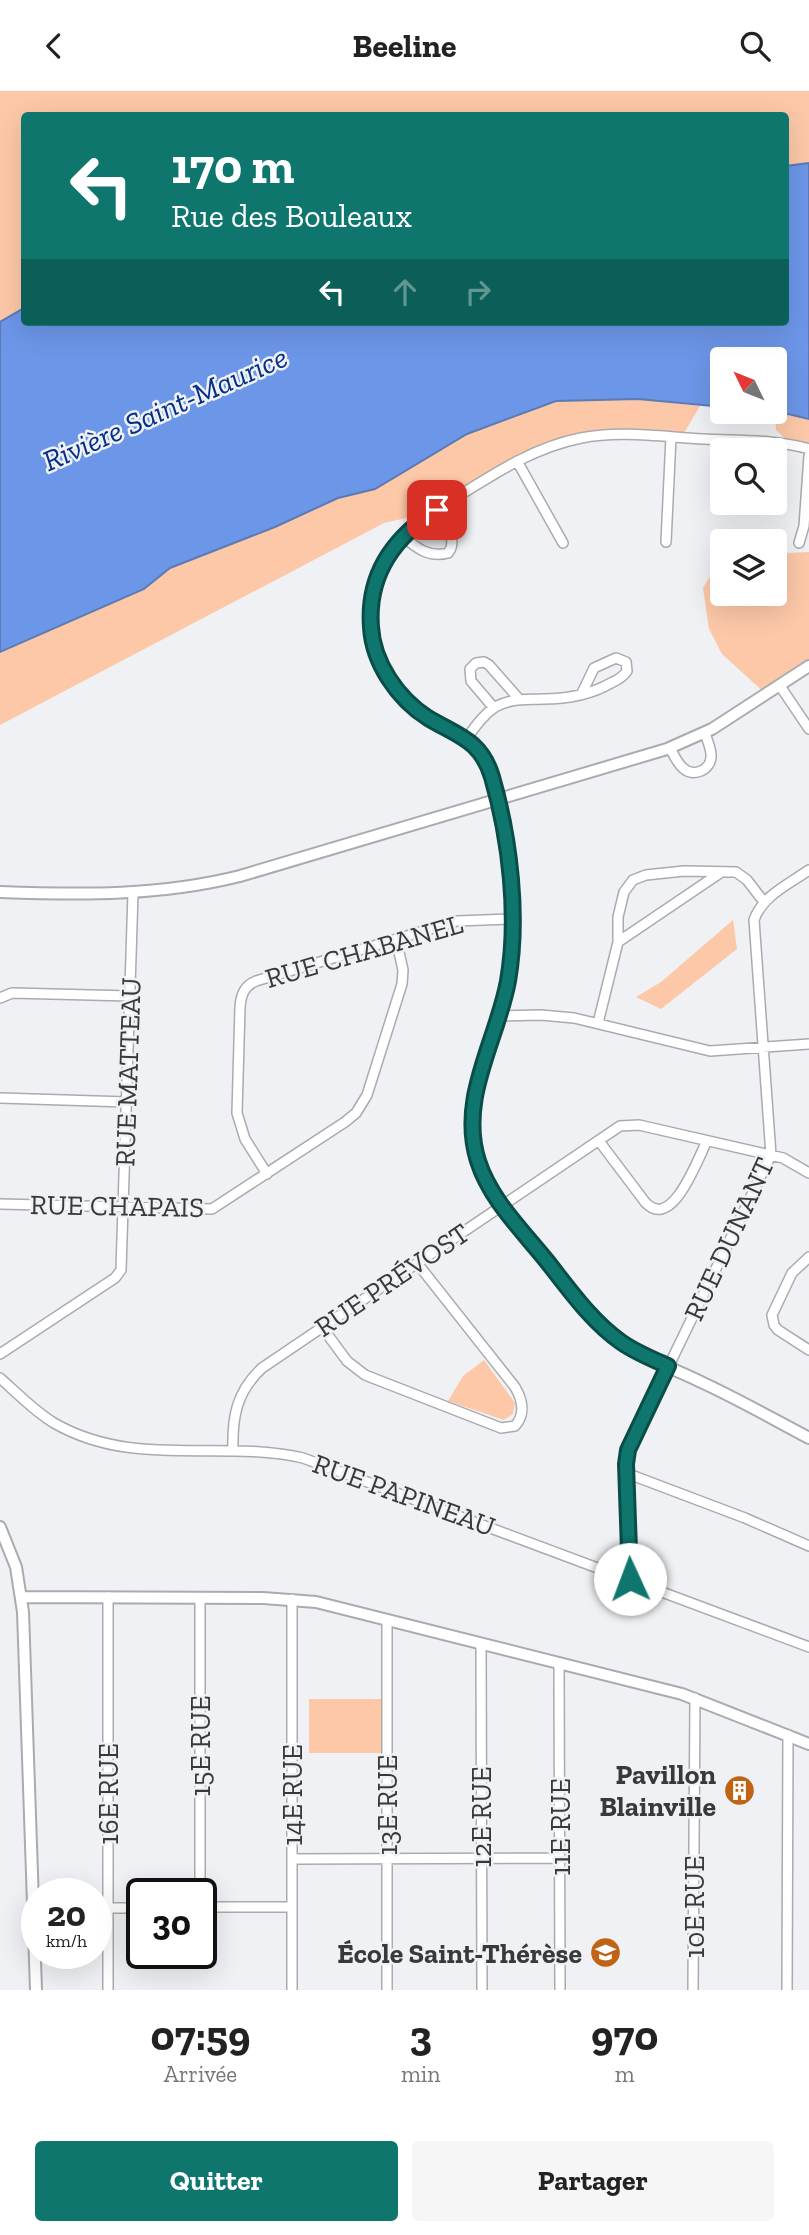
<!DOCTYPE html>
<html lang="fr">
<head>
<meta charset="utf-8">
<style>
	:root { --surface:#fff; --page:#f6f6f6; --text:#222; --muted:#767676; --accent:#0f766e }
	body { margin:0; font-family:"Zilla Slab",serif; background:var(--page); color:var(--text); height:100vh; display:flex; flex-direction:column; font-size:26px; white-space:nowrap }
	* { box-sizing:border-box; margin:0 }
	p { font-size:23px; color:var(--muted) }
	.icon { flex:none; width:38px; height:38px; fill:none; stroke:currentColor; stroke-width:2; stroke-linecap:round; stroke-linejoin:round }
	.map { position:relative; height:1899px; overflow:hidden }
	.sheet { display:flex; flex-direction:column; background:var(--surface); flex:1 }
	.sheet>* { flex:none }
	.hud { position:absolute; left:21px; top:21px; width:768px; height:214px; border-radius:7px; box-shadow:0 7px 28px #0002; background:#0f766e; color:#fff; overflow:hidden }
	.needle { width:46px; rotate:313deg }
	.tools { position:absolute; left:710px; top:256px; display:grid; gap:14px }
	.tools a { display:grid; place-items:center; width:77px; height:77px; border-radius:7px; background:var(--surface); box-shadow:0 7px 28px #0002; font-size:35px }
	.speed { position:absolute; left:21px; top:1787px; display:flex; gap:14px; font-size:35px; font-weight:700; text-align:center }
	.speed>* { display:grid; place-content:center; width:91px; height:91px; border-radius:50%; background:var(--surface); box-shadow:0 7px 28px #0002; line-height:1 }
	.speed small { font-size:18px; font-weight:400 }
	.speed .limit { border:4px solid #111; border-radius:10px; background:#fff; color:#111 }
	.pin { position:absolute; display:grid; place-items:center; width:60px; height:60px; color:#fff; margin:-30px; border-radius:14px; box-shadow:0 4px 10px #0006 }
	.me { position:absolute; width:77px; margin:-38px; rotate:358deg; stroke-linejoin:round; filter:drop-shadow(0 0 5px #0008) }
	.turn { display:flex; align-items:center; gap:24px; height:147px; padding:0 35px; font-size:32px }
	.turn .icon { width:91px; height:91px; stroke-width:2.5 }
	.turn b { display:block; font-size:49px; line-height:60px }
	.lanes { display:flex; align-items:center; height:66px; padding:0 35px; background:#0003; justify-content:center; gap:35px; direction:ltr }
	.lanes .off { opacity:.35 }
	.eta { display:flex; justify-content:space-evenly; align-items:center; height:119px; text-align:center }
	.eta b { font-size:42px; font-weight:700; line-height:49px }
	.action { display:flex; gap:14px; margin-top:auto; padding:14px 35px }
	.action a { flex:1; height:80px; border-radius:7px; background:var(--accent); color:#fff; font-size:28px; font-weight:700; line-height:80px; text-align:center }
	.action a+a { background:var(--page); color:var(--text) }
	header { display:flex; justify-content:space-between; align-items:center; height:91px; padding:0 35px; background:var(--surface); font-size:32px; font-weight:700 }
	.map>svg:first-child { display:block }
	.green { fill:#fcc8a8 }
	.water { fill:#6c96e8; stroke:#5c7ab4; stroke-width:2 }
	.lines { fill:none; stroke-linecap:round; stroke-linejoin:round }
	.minor-casing { stroke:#a9abae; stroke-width:12 }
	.tertiary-casing { stroke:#a9abae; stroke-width:14 }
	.minor { stroke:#fff; stroke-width:9 }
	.tertiary { stroke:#fff; stroke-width:10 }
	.route-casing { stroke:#0a4d48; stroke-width:18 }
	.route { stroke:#0f766e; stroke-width:12 }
	.labels { text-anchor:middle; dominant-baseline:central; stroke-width:5; stroke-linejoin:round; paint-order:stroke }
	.street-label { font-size:28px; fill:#38393a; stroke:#eff1f4 }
	.poi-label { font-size:28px; font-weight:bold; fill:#38393a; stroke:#eff1f4; text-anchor:end }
	.water-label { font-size:30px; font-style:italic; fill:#032e8a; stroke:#eff1f4 }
</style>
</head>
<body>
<header><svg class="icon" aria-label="back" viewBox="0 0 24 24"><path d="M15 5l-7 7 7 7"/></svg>Beeline<svg class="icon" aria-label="search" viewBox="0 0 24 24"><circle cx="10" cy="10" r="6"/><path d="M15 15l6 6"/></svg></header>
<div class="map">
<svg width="809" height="1899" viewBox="0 0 809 1899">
	<rect width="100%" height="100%" fill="#eff1f4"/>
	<path class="green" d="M0 0H809V78L786 82V24H24V219L0 232Z
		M638 308 700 315 680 349 585 347 518 369 428 422 384 432 0 634V561L144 498 170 477 275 436 338 407 375 398 467 343 556 310Z
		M775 320 809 328V363L799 360 776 339Z
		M775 458 787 462 809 461V572L766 603 722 563 709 538 703 497 709 487 723 475V502H775Z
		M733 829 737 858 661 918 636 906 661 891Z
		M484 1269 515 1312 513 1323 504 1329 448 1310 463 1285Z
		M309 1608H382V1662H309Z"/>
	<path class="water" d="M809 72V328L775 320V268H723V316L638 308 556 310 467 343 375 398 338 407 275 436 170 477 144 498 0 561V231L24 217V231H786V75Z"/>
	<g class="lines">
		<defs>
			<path id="minor" d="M517 370 563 452
				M403 445C416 457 429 467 448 462 459 449 444 432 437 419
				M666 451 671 346
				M799 452 804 435 809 365
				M780 595 809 638
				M494 617 471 590 470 578 476 572 484 571 489 574 519 608
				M466 648C475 636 483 624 495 616 511 607 526 609 543 608 566 608 590 604 611 592 618 589 623 586 627 580L626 571 616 567 594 577 581 604
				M670 657C674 664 677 672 683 677 693 687 712 679 711 664 711 657 707 649 705 642
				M497 711C493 692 490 671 477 656 468 646 453 641 441 634 409 616 385 590 374 555 365 526 371 488 388 463 405 437 432 422 457 406 497 381 535 356 581 347 620 339 664 346 703 348 738 350 775 348 809 358
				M618 851 720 782
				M0 907 12 902 130 905
				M499 925 541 924 574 927 710 960 809 953
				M598 932 618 851V826L624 801 633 789 646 784 684 780 736 781 747 789 764 811
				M0 1007 127 1011
				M599 1050 645 1111C672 1141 697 1069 707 1050
				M267 1083 245 1048 237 1022 240 916C241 904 244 895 256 890L457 830 513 828
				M0 1113 212 1118 345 1031 356 1022 367 1004 402 893 403 879 396 848
				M809 1166 792 1182 772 1224 774 1234 778 1239 809 1259
				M322 1236 347 1270 365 1284 501 1337 515 1335C526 1323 522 1308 515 1296L417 1172
				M0 1263 115 1187 121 1179 133 802
				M0 1287C17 1302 34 1320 54 1332 134 1378 218 1348 303 1367L809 1556
				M233 1360C232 1327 236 1301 262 1277L620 1035 639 1034 783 1067 809 1082
				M626 1382 745 1427 809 1455
				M630 1488 626 1382 628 1359 771 1064 754 829C762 805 789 793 809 779
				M108 1506V1899
				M292 1508V1899
				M481 1553 482 1899
				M559 1573 560 1899
				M292 1768 560 1767
				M200 1802V1507
				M201 1816H292
				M108 1817H142
				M387 1899V1529
				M693 1899 695 1607
				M787 1899 788 1644"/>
			<path id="tertiary" d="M497 711C511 776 521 844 504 910 494 945 477 980 473 1017 470 1039 474 1063 483 1084 496 1113 519 1136 539 1161 564 1192 588 1228 620 1251 644 1268 675 1278 701 1291 738 1308 773 1328 809 1347
				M0 801C82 804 160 805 240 785L667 658 712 638 809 575
				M0 1436 16 1476 23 1521 36 1899
				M21 1506 263 1507 316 1511 682 1603 809 1653"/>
		</defs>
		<use href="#minor" class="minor-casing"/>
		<use href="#tertiary" class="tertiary-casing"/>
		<use href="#minor" class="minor"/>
		<use href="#tertiary" class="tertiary"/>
	</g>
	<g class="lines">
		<defs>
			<path id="route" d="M437 419C394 446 367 483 371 536 373 572 398 608 428 627 458 645 481 649 492 686 510 748 519 826 508 890 497 950 458 1007 478 1070 490 1108 521 1138 546 1169 569 1198 591 1230 621 1251 635 1261 652 1268 668 1275L628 1359 626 1373 630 1488"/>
		</defs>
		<use href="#route" class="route-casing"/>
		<use href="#route" class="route"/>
	</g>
	<defs>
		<symbol id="building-disc" viewBox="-11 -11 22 22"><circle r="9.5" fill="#c06314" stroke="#eff1f4"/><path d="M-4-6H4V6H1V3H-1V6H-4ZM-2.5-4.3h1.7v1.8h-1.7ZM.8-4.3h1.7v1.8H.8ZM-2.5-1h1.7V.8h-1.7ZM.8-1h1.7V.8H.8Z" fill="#fff"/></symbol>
		<symbol id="school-disc" viewBox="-11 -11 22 22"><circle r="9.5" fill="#c06314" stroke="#eff1f4"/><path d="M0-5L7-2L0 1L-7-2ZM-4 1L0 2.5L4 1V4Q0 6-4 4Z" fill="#fff"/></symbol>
	</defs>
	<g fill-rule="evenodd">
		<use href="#building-disc" x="722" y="1682" width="35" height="35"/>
		<use href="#school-disc" x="588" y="1844" width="35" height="35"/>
	</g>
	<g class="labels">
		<g class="street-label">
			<text transform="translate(364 860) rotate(-16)">RUE CHABANEL</text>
			<text transform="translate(128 981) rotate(-88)">RUE MATTEAU</text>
			<text transform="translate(117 1115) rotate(1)">RUE CHAPAIS</text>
			<text transform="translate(729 1148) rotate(-65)">RUE DUNANT</text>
			<text transform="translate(392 1189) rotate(-34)">RUE PRÉVOST</text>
			<text transform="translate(404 1404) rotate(20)">RUE PAPINEAU</text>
			<text transform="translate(200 1655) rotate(-90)">15E RUE</text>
			<text transform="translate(108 1703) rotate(-90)">16E RUE</text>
			<text transform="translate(292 1704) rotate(-90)">14E RUE</text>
			<text transform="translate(387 1714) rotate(-90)">13E RUE</text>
			<text transform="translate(481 1726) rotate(-90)">12E RUE</text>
			<text transform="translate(560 1736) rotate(-90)">11E RUE</text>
			<text transform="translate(694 1816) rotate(-90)">10E RUE</text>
		</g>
		<g class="poi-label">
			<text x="716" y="1683">Pavillon<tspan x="716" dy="32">Blainville</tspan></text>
			<text x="582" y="1862">École Saint-Thérèse</text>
		</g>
		<g class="water-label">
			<text transform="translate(165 318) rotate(-24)">Rivière Saint-Maurice</text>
		</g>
	</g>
</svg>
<div class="tools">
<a><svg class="needle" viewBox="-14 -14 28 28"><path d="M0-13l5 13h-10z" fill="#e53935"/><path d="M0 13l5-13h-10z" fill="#767676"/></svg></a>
<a><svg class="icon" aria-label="search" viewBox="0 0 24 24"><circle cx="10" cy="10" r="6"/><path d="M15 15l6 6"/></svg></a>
<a><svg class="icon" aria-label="layers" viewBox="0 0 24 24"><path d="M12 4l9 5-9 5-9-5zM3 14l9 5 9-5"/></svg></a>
</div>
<div class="speed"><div>20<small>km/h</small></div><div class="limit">30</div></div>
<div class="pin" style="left:437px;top:419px;background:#d93025"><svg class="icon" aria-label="arrive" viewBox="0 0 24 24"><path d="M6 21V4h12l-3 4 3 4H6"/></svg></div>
<svg class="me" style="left:630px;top:1488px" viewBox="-20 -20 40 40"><circle r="19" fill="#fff"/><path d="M0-13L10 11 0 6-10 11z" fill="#0f766e"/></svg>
<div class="hud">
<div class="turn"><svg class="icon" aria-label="left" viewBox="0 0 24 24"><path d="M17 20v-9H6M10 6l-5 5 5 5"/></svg><div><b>170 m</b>Rue des Bouleaux</div></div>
<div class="lanes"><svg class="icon" aria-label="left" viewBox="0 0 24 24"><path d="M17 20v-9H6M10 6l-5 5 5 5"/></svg><svg class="icon off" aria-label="ahead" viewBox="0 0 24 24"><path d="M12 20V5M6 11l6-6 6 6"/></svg><svg class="icon off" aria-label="right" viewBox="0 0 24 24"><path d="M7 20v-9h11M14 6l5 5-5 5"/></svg></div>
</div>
</div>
<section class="sheet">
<div class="eta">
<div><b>07:59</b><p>Arrivée</p></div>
<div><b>3</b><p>min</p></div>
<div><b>970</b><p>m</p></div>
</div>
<div class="action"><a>Quitter</a><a>Partager</a></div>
</section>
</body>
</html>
